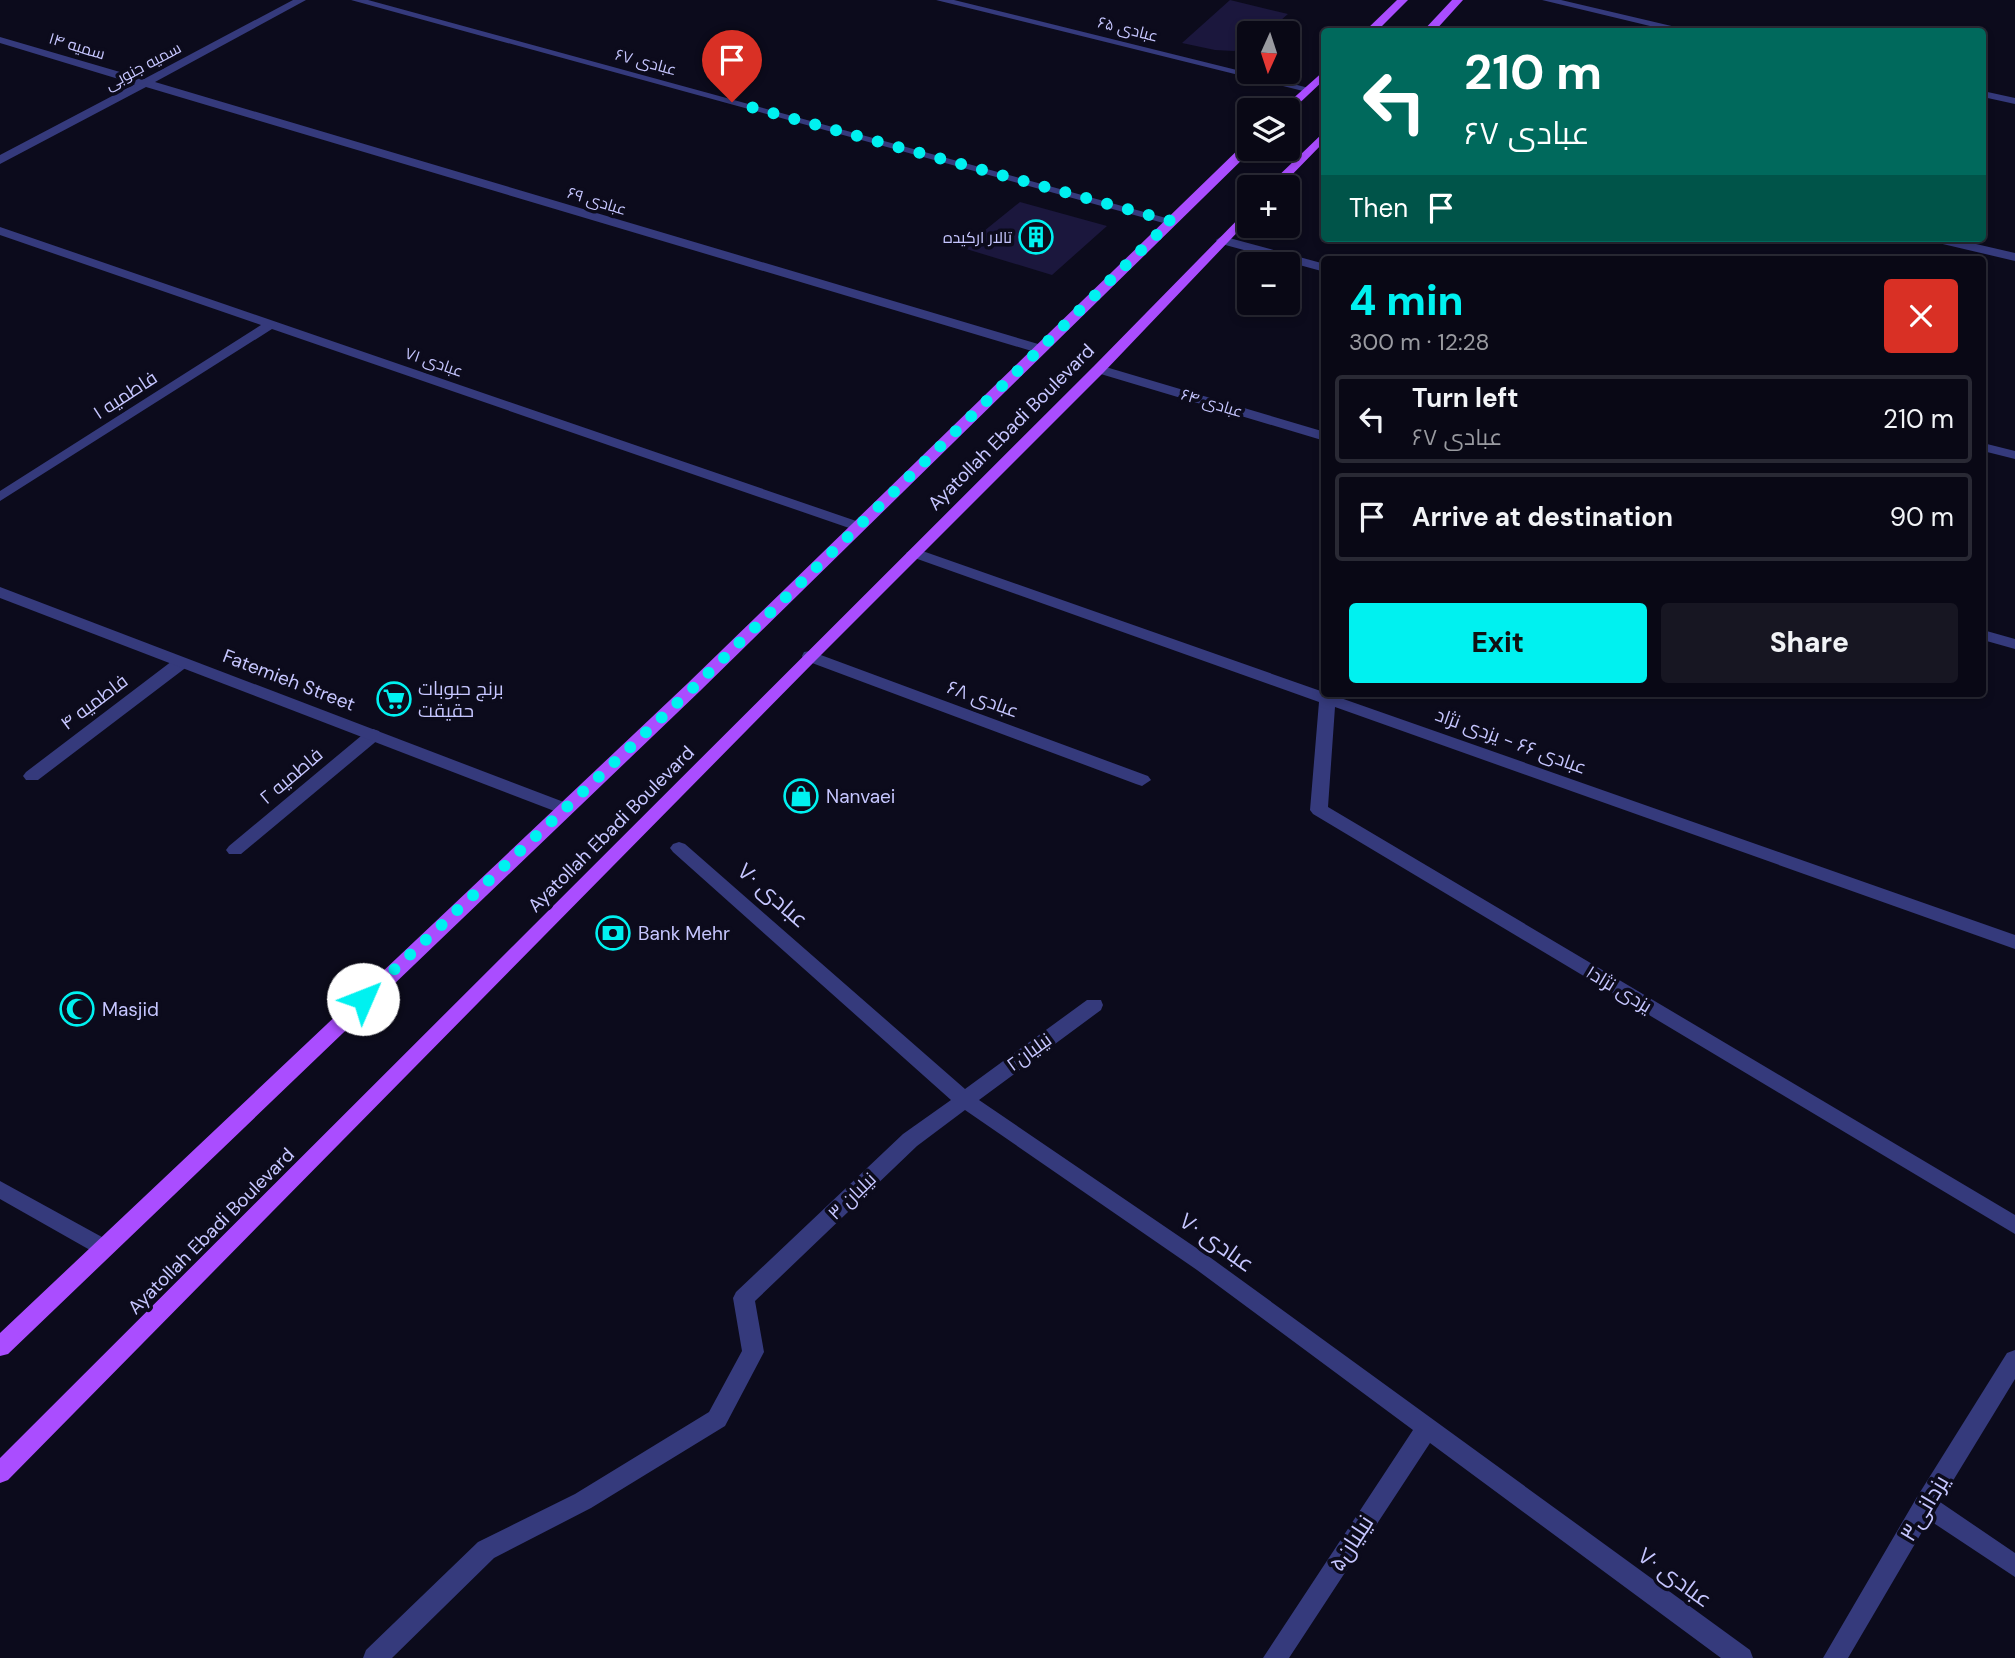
<!DOCTYPE html>
<html lang="en">
<head>
<meta charset="utf-8">
<style>
	:root { --surface:#090815; --page:#171622; --text:#f1f3f6; --muted:#999aa0; --line:#292934; --accent:#00f1f0 }
	body { margin:0; font-family:"DM Sans",Cairo,sans-serif; background:var(--page); color:var(--text); height:100vh; display:flex; flex-direction:column; font-size:26px; white-space:nowrap }
	* { box-sizing:border-box; margin:0 }
	p { font-size:23px; color:var(--muted) }
	.icon { flex:none; width:38px; height:38px; fill:none; stroke:currentColor; stroke-width:2; stroke-linecap:round; stroke-linejoin:round }
	.map { position:relative; flex:1; overflow:hidden }
	.side { position:absolute; left:1321px; top:256px; width:665px; height:441px; display:flex; flex-direction:column; background:var(--surface); border-radius:7px; box-shadow:0 4px 10px #0003,0 0 0 2px var(--line) }
	.side>* { flex:none }
	.top-card { position:absolute; left:1321px; top:28px; width:665px; height:214px; border-radius:7px; box-shadow:0 4px 10px #0003,0 0 0 2px var(--line); background:#00695c; color:#fff; overflow:hidden }
	.needle { width:46px; rotate:183deg }
	.tools { position:absolute; left:1237px; top:21px; display:grid; gap:14px }
	.tools a { display:grid; place-items:center; width:63px; height:63px; border-radius:7px; background:var(--surface); box-shadow:0 4px 10px #0003,0 0 0 2px var(--line); font-size:35px }
	.pin { position:absolute; display:grid; place-items:center; width:60px; height:60px; color:#fff; margin:-72px -30px; border-radius:50% 50% 50% 0; rotate:-45deg; box-shadow:0 0 7px #0007 }
	.pin .icon { rotate:45deg }
	.me { position:absolute; width:77px; margin:-38px; rotate:46deg; stroke-linejoin:round; filter:drop-shadow(0 0 5px #0008) }
	.turn { display:flex; align-items:center; gap:24px; height:147px; padding:0 28px; font-size:32px }
	.turn .icon { width:91px; height:91px; stroke-width:2.5 }
	.turn b { display:block; font-size:49px; line-height:60px }
	.then { display:flex; align-items:center; height:66px; padding:0 28px; background:#0003; gap:14px; font-size:26px }
	.round { display:grid; place-items:center; flex:none; width:74px; height:74px; border-radius:7px; background:var(--page) }
	.overview { display:flex; align-items:center; justify-content:space-between; height:119px; padding:0 28px }
	h1 { font-size:42px; font-weight:800; line-height:52px; color:var(--accent) }
	.primary-button { display:flex; gap:14px; margin-top:auto; padding:14px 28px }
	.primary-button a { flex:1; height:80px; border-radius:7px; background:var(--accent); color:#111; font-size:28px; font-weight:800; line-height:80px; text-align:center }
	.primary-button a+a { background:var(--page); color:var(--text) }
	ul { padding:0; list-style:none }
	li { display:flex; align-items:center; gap:21px; height:88px; margin:0 14px 10px; padding:0 14px; border:4px solid var(--line); border-radius:7px }
	li div { flex:1 }
	li b { display:block; font-size:26px }
	li em { font-style:normal }
	.map>svg:first-child { display:block }
	.building { fill:#1b173d }
	.lines { fill:none; stroke-linecap:round; stroke-linejoin:round }
	.minor { fill:#353a7c; fill-rule:evenodd }
	.tertiary { fill:#353a7c; fill-rule:evenodd }
	.primary { fill:#aa4dff; fill-rule:evenodd }
	.route { stroke:#00f1f0; stroke-width:12; stroke-dasharray:0 21.6 }
	.labels { text-anchor:middle; dominant-baseline:central; stroke-width:7; stroke-linejoin:round; paint-order:stroke }
	.far-street-label { font-size:16px; fill:#c6c6ff; stroke:#0c0b1c }
	.far-poi-label { font-size:16px; fill:#c6c6ff; stroke:#0c0b1c; text-anchor:end }
	.street-label { font-size:19px; fill:#c6c6ff; stroke:#0c0b1c }
	.poi-label { font-size:19px; fill:#c6c6ff; stroke:#0c0b1c; text-anchor:start }
	.near-street-label { font-size:23px; fill:#c6c6ff; stroke:#0c0b1c }
</style>
</head>
<body>
<div class="map">
<svg width="2015" height="1658" viewBox="0 0 2015 1658">
	<rect width="100%" height="100%" fill="#0c0b1c"/>
	<path class="building" d="M1230 0 1288 14 1266 33H1250V46L1234 51 1215 50 1182 43Z
		M1020 202 1107 226 1052 275 963 248Z"/>
	<g class="lines">
		<path class="minor" d="M293 0H306L155 82 1045 346 1047 349 1040 353 1035 352 146 87 0 164V155L135 84 0 43V37L144 79Z
			M351 0H368L1177 221 1171 225 1167 224Z
			M936 0H954L1313 89 1307 92Z
			M1542 0H1561L1697 32H1675Z
			M1983 91 2015 98V104L1983 97Z
			M0 227 862 523 864 526 862 529H852L272 329 0 501V491L261 325 0 235Z
			M1222 236 1325 264V272L1218 243 1216 240Z
			M1928 238H1950L2015 253V261L1930 241Z
			M1099 365 1325 432V441L1094 372 1092 369Z
			M1983 443 2015 451V459L1983 451Z
			M914 548 2015 935V949L1335 707 1328 807 2015 1215V1234L1313 814 1310 810 1319 702 909 556 906 553Z
			M1983 630 2015 639V649L1983 640Z
			M810 651 1148 776 1151 780 1142 786 1136 784 804 660 802 656 804 652Z
			M182 657 190 662 188 666 38 780H26L23 776 26 772 176 658Z
			M373 729 379 731 381 735 379 739 241 854H229L226 850 229 846 367 731Z
			M679 842 685 844 965 1089 1087 1000H1101L1103 1005 1101 1010 979 1100 1211 1258 1750 1650 1753 1658H1721L1430 1443 1289 1658H1263L1413 1430 1197 1270 965 1110 917 1146 755 1301 764 1352 725 1426 591 1508 494 1558 392 1658H363L366 1650 478 1542 575 1494 709 1412 742 1351 733 1298 736 1292 903 1134 951 1100 673 852 670 848 673 844Z
			M0 1181 111 1242 114 1248 111 1254 104 1257 97 1254 0 1199Z
			M2015 1350V1379L1940 1502 2015 1553V1577L1929 1520 1848 1658H1823L1917 1497 2007 1353Z"/>
		<path class="tertiary" d="M0 587 569 804 572 808 563 814 557 812 0 598Z"/>
		<path class="primary" d="M1397 0H1408L1376 32H1364Z
			M1452 0H1463L1434 32H1422Z
			M1325 70V79L1290 112 1280 110Z
			M1325 131V141L1280 187H1267Z
			M1246 142H1250V149H1253L700 691 8 1354 0 1356V1333L688 683Z
			M1250 207V219L1104 372 816 660 8 1480 0 1483V1458L1094 366Z"/>
	</g>
	<g class="lines">
		<path class="route" d="M363 999 694 687 1171 221 732 102"/>
	</g>
	<defs>
		<symbol id="building-ring" viewBox="-11 -11 22 22"><circle r="9.5" fill="#0c0b1c" stroke="#00f1f0" stroke-width="1.5"/><path d="M-4-6H4V6H1V3H-1V6H-4ZM-2.5-4.3h1.7v1.8h-1.7ZM.8-4.3h1.7v1.8H.8ZM-2.5-1h1.7V.8h-1.7ZM.8-1h1.7V.8H.8Z" fill="#00f1f0"/></symbol>
		<symbol id="supermarket-ring" viewBox="-11 -11 22 22"><circle r="9.5" fill="#0c0b1c" stroke="#00f1f0" stroke-width="1.5"/><path d="M-6-5.5h2.5l.6 2H6L4.5 2H-2.5L-4.4-4H-6ZM-1.5 3.2a1.3 1.3 0 1 0 .1 0ZM3 3.2a1.3 1.3 0 1 0 .1 0Z" fill="#00f1f0"/></symbol>
		<symbol id="shop-ring" viewBox="-11 -11 22 22"><circle r="9.5" fill="#0c0b1c" stroke="#00f1f0" stroke-width="1.5"/><path d="M-5-2.5h2.3a2.7 3.5 0 0 1 5.4 0H5L5.5 6h-11ZM-1.5-2.5h3a1.5 2.3 0 0 0-3 0Z" fill="#00f1f0"/></symbol>
		<symbol id="bank-ring" viewBox="-11 -11 22 22"><circle r="9.5" fill="#0c0b1c" stroke="#00f1f0" stroke-width="1.5"/><path d="M-6-4H6V4H-6ZM0-2.3a2.3 2.3 0 1 0 0 4.6a2.3 2.3 0 1 0 0-4.6Z" fill="#00f1f0"/></symbol>
		<symbol id="mosque-ring" viewBox="-11 -11 22 22"><circle r="9.5" fill="#0c0b1c" stroke="#00f1f0" stroke-width="1.5"/><path d="M3.5-4.9A6 6 0 1 0 3.5 4.9A5 5 0 1 1 3.5-4.9Z" fill="#00f1f0"/></symbol>
	</defs>
	<g fill-rule="evenodd">
		<use href="#building-ring" x="1017" y="218" width="38" height="38"/>
		<use href="#supermarket-ring" x="375" y="680" width="38" height="38"/>
		<use href="#shop-ring" x="782" y="777" width="38" height="38"/>
		<use href="#bank-ring" x="594" y="914" width="38" height="38"/>
		<use href="#mosque-ring" x="58" y="990" width="38" height="38"/>
	</g>
	<g class="labels">
		<g class="far-street-label">
			<text transform="translate(1128 29) rotate(14)">عبادی ۶۵</text>
			<text transform="translate(77 46) rotate(17)">سمیه ۱۴</text>
			<text transform="translate(646 62) rotate(15)">عبادی ۶۷</text>
			<text transform="translate(143 66) rotate(-28)">سمیه جنوبی</text>
			<text transform="translate(597 201) rotate(17)">عبادی ۶۹</text>
			<text transform="translate(434 362) rotate(19)">عبادی ۷۱</text>
			<text transform="translate(1212 403) rotate(17)">عبادی ۶۴</text>
		</g>
		<g class="far-poi-label">
			<text x="1012" y="237">تالار ارکیده</text>
		</g>
		<g class="street-label">
			<text transform="translate(125 395) rotate(-33)">فاطمیه ۱</text>
			<text transform="translate(1011 427) rotate(-45)">Ayatollah Ebadi Boulevard</text>
			<text transform="translate(289 680) rotate(21)">Fatemieh Street</text>
			<text transform="translate(983 699) rotate(20)">عبادی ۶۸</text>
			<text transform="translate(94 702) rotate(-37)">فاطمیه ۴</text>
			<text transform="translate(1511 741) rotate(20)">عبادی ۶۶ - یزدی نژاد</text>
			<text transform="translate(291 776) rotate(-40)">فاطمیه ۲</text>
			<text transform="translate(611 829) rotate(-45)">Ayatollah Ebadi Boulevard</text>
			<text transform="translate(1619 989) rotate(31)">یزدی نژاد۱</text>
			<text transform="translate(1029 1052) rotate(-36)">نیلیان۲</text>
			<text transform="translate(852 1196) rotate(-44)">نیلیان ۳</text>
			<text transform="translate(211 1231) rotate(-45)">Ayatollah Ebadi Boulevard</text>
		</g>
		<g class="poi-label">
			<text x="418" y="688">برنج حبوبات<tspan x="418" dy="22">حقیقت</tspan></text>
			<text x="826" y="796">Nanvaei</text>
			<text x="638" y="933">Bank Mehr</text>
			<text x="102" y="1009">Masjid</text>
		</g>
		<g class="near-street-label">
			<text transform="translate(773 895) rotate(41)">عبادی ۷۰</text>
			<text transform="translate(1217 1242) rotate(35)">عبادی ۷۰</text>
			<text transform="translate(1924 1508) rotate(-59)">یزدانی۳</text>
			<text transform="translate(1351 1543) rotate(-57)">نیلیان۵</text>
			<text transform="translate(1675 1577) rotate(36)">عبادی ۷۰</text>
		</g>
	</g>
</svg>
<div class="tools">
<a><svg class="needle" viewBox="-14 -14 28 28"><path d="M0-13l5 13h-10z" fill="#e53935"/><path d="M0 13l5-13h-10z" fill="#999aa0"/></svg></a>
<a><svg class="icon" aria-label="layers" viewBox="0 0 24 24"><path d="M12 4l9 5-9 5-9-5zM3 14l9 5 9-5"/></svg></a>
<a>+</a>
<a>−</a>
</div>
<div class="pin" style="left:732px;top:102px;background:#d93025"><svg class="icon" aria-label="arrive" viewBox="0 0 24 24"><path d="M6 21V4h12l-3 4 3 4H6"/></svg></div>
<svg class="me" style="left:363px;top:999px" viewBox="-20 -20 40 40"><circle r="19" fill="#fff"/><path d="M0-13L10 11 0 6-10 11z" fill="#00f1f0"/></svg>
<div class="top-card">
<div class="turn"><svg class="icon" aria-label="left" viewBox="0 0 24 24"><path d="M17 20v-9H6M10 6l-5 5 5 5"/></svg><div><b>210 m</b>عبادی ۶۷</div></div>
<div class="then">Then<svg class="icon" aria-label="arrive" viewBox="0 0 24 24"><path d="M6 21V4h12l-3 4 3 4H6"/></svg></div>
</div>
<section class="side">
<div class="overview"><div><h1>4 min</h1><p>300 m · 12:28</p></div><a class="round" style="background:#d93025;color:#fff"><svg class="icon" aria-label="close" viewBox="0 0 24 24"><path d="M6 6l12 12M18 6L6 18"/></svg></a></div>
<ul>
<li><svg class="icon" aria-label="left" viewBox="0 0 24 24"><path d="M17 20v-9H6M10 6l-5 5 5 5"/></svg><div><b>Turn left</b><p>عبادی ۶۷</p></div><em>210 m</em></li>
<li><svg class="icon" aria-label="arrive" viewBox="0 0 24 24"><path d="M6 21V4h12l-3 4 3 4H6"/></svg><div><b>Arrive at destination</b></div><em>90 m</em></li>
</ul>
<div class="primary-button"><a>Exit</a><a>Share</a></div>
</section>
</div>
</body>
</html>
